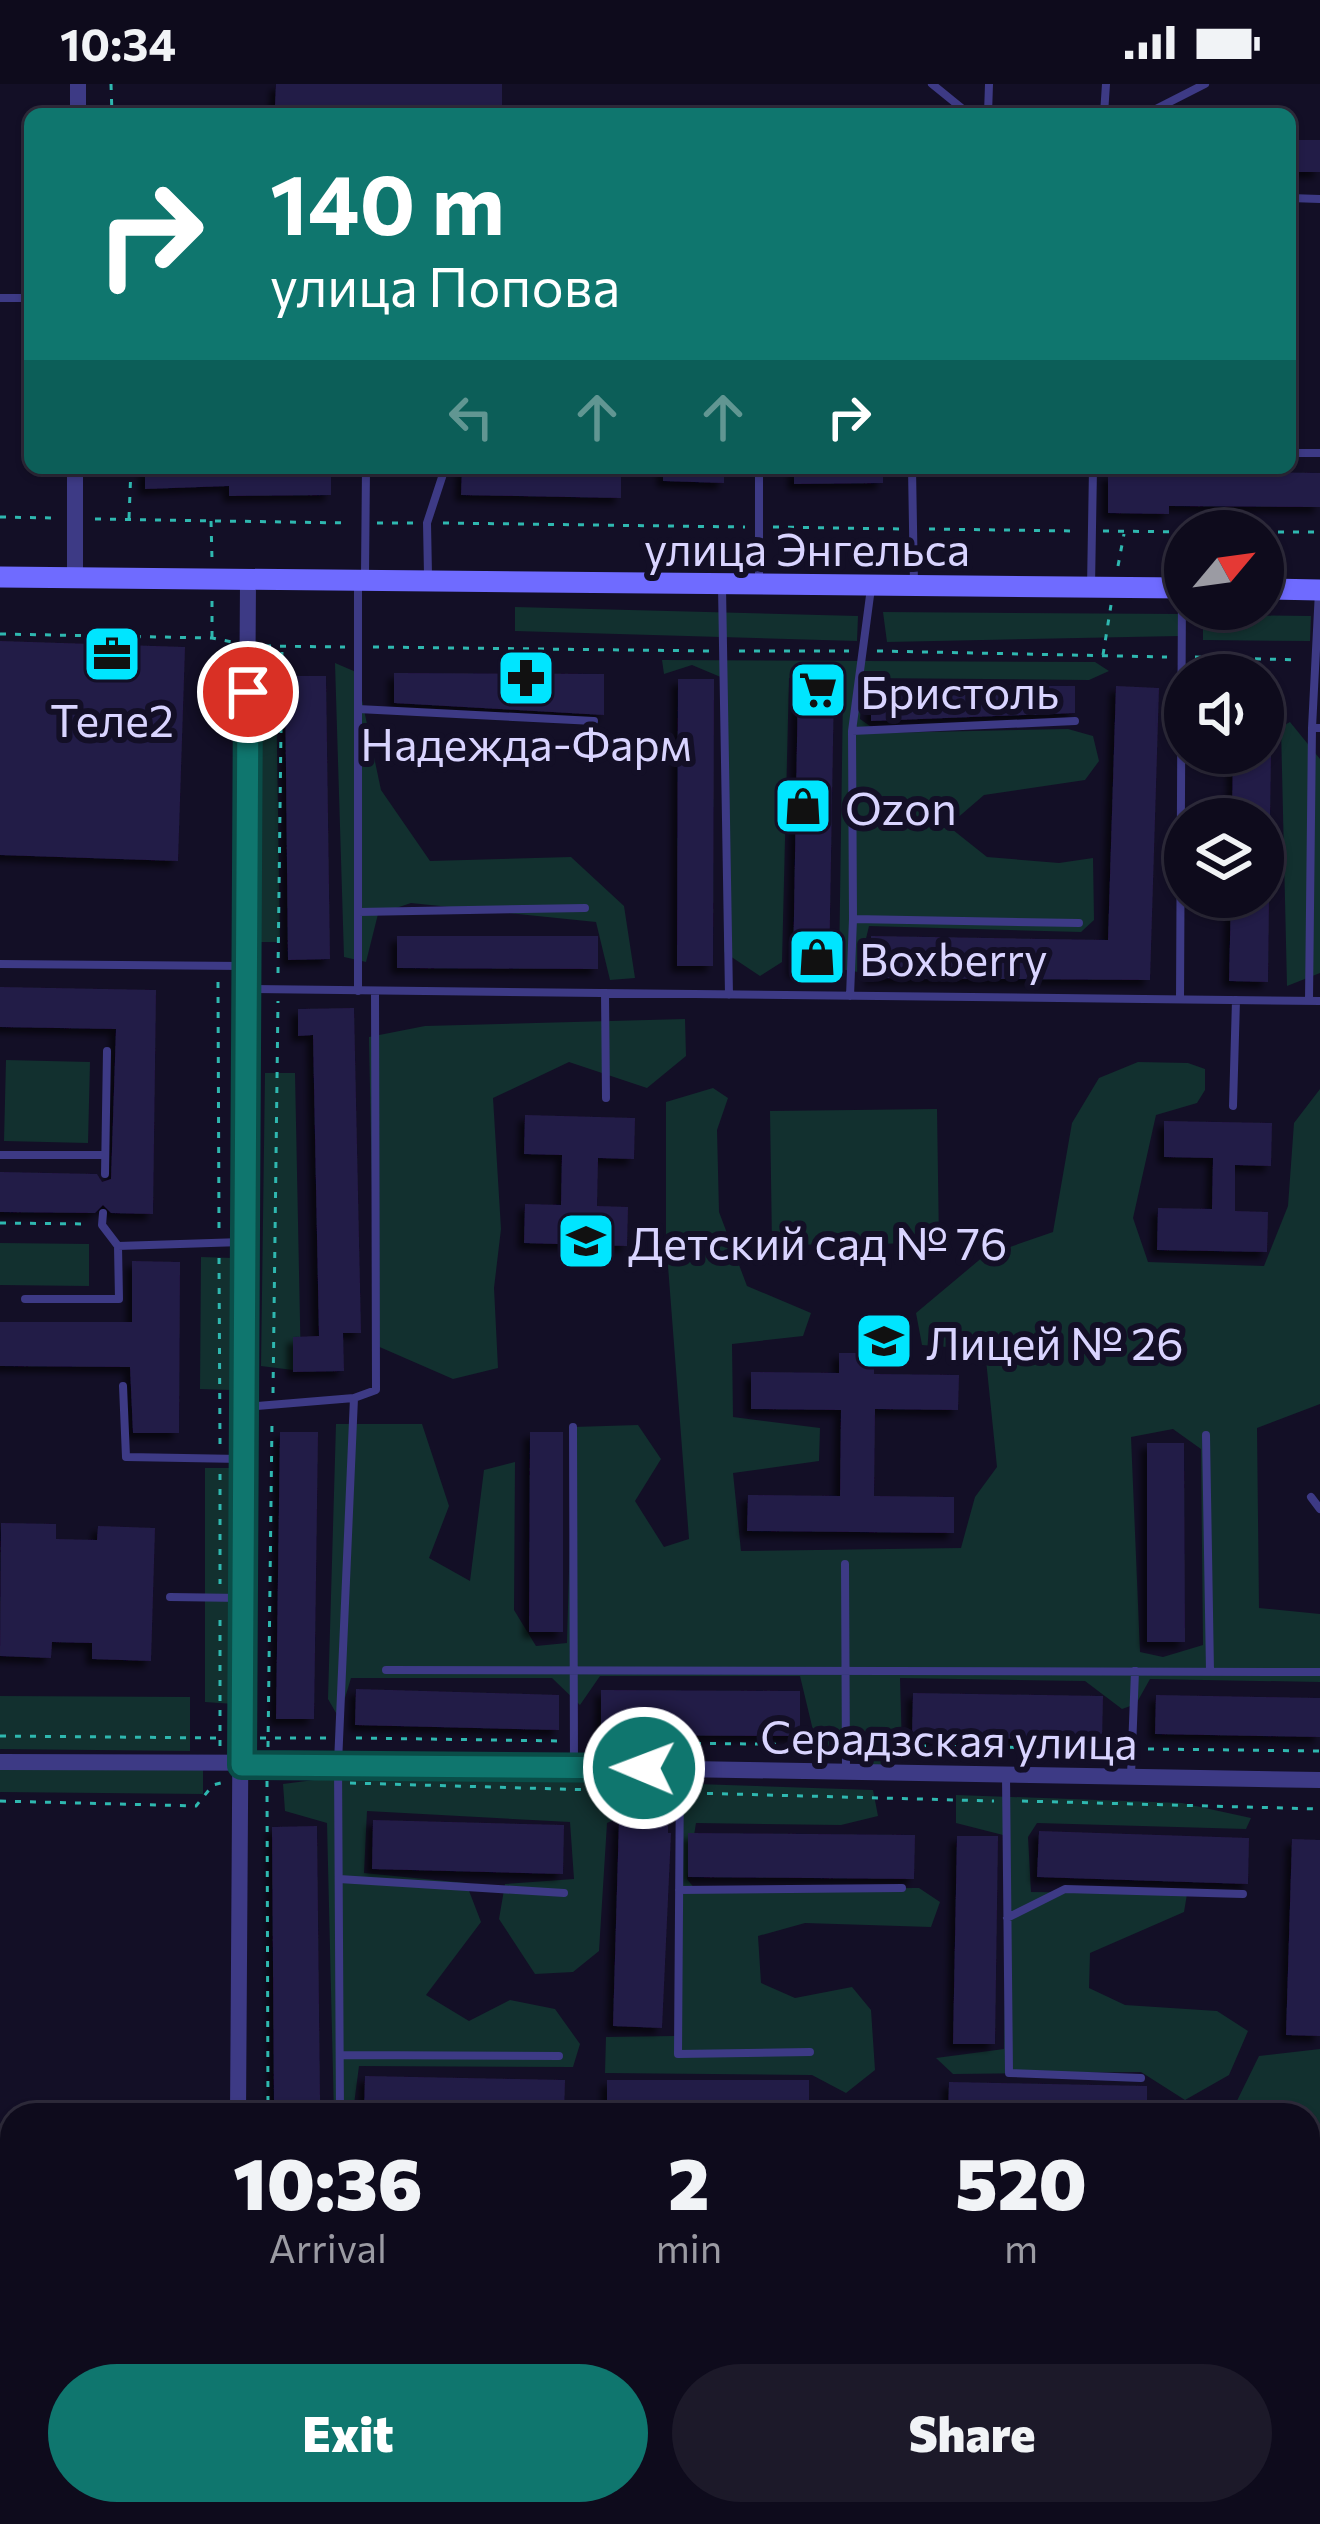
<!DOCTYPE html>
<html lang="en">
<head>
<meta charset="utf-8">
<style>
	:root { --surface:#0e0b1c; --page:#1c1929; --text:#f1f3f6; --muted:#9b9ba3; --line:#2e2b3b; --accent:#0f766e }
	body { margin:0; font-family:Commissioner,sans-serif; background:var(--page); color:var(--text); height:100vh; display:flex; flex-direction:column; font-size:45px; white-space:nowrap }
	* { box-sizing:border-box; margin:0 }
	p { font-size:39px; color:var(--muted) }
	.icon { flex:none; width:66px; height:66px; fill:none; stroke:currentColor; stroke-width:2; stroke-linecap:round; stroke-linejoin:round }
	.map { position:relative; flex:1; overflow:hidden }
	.panel { position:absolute; left:0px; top:2019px; width:1320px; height:423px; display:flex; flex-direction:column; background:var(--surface); border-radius:36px 36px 0 0; box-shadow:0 3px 9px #0004,0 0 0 3px var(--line) }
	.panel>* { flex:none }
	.guide { position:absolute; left:24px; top:24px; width:1272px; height:366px; border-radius:18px; box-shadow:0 3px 9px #0004,0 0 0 3px var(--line); background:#0f766e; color:#fff; overflow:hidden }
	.needle { width:78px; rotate:61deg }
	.fabs { position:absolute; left:1164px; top:426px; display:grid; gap:24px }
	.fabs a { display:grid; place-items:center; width:120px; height:120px; border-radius:50%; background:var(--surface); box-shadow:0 3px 9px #0004,0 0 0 3px var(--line); font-size:60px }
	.pin { position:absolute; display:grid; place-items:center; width:102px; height:102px; color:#fff; margin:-51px; border:6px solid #fff; border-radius:50%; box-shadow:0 3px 12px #0007 }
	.me { position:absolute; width:132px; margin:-66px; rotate:271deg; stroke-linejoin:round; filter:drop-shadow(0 0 9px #0008) }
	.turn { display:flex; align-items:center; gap:42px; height:252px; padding:0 48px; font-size:54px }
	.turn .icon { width:156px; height:156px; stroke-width:2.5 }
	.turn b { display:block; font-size:84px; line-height:102px }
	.lanes { display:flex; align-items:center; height:114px; padding:0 48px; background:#0003; justify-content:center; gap:60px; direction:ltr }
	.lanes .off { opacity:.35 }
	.eta { display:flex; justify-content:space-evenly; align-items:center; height:204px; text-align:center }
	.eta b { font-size:72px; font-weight:800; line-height:84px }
	.action { display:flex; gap:24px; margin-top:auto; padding:24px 48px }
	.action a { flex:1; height:138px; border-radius:72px; background:var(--accent); color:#fff; font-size:48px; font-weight:800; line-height:138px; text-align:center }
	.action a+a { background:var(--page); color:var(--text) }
	.status { display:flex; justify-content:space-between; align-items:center; height:84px; padding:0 60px; background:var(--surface); direction:ltr }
	.status svg { height:33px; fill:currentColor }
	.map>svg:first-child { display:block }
	.green { fill:#12302f; fill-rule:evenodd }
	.building { fill:#241b47; filter:url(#shadow) }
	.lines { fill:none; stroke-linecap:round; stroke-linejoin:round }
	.path { stroke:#2fb8b0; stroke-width:3; stroke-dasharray:6 9; stroke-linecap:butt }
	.lane { stroke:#3d3a85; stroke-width:8 }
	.street { stroke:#3d3a85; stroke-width:16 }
	.secondary { stroke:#6f6bff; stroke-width:21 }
	.route-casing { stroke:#0a4d48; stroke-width:30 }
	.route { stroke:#0f766e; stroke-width:21 }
	.labels { text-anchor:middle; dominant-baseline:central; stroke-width:12; stroke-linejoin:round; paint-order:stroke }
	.street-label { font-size:45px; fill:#d9d4ff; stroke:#130f26 }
	.poi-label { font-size:45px; fill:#d9d4ff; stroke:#130f26; text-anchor:start }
</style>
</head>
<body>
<div class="status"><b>10:34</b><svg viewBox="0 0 49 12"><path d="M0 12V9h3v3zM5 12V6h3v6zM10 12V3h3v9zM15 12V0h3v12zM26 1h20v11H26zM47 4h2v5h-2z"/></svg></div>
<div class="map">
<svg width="1320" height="2440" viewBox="0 0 1320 2440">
	<defs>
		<filter id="shadow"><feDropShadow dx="-6" dy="6" stdDeviation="3" flood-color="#0009"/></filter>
	</defs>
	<rect width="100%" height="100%" fill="#130f26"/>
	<path class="green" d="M515 523 858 532 857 557 515 547Z
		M883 528 1181 530 1179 552 887 558Z
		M1203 531 1311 532 1310 557 1203 556Z
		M662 576 1095 578 1109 587 1089 596 863 594 860 635 880 649 1068 645 1093 652 1099 677 1085 696 984 711 948 742 987 773 1059 779 1093 774 1094 836 1081 848 869 842 858 888 839 885 843 610 835 593 789 594 782 878 760 892 724 868 723 594 692 581 664 590Z
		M335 579 356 588 381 706 430 777 571 773 624 822 635 894 610 896 596 838 411 819 378 830 366 878 344 873Z
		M259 596 276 597 280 858H254Z
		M1290 638 1320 675V889L1287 902 1281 643Z
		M685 935 686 972 647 1004 569 978 493 1014 501 1145 494 1204 498 1284 453 1295 375 1261 369 953 425 942Z
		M6 976 90 978 88 1059 4 1057Z
		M1138 978 1188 979 1205 985V1006L1197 1019 1156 1031 1133 1134 1148 1178 1264 1182 1288 1122 1294 1039 1320 1005V1320L1257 1344 1259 1524 1320 1530V1598L1150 1595 1136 1620 1122 1625 1085 1597 900 1594 902 1664 877 1683 817 1663 800 1592H600L580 1621 552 1594H351L339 1634 328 1615 336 1340H422L449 1422 429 1474 470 1497 484 1386 515 1378 514 1526 536 1562 567 1559 573 1343 638 1341 661 1375 635 1417 664 1463 689 1455 666 1156V1018L713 1004 728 1014 717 1046 719 1128 747 1202 811 1229 803 1252 732 1260 733 1333 820 1344 819 1377 733 1389 741 1467 961 1464 975 1413 997 1383 985 1266 922 1261 916 1229 984 1172 1053 1148 1072 1039 1099 994ZM1173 1345 1201 1365 1203 1561 1163 1573 1140 1568 1131 1353Z
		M265 989H295L301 1287 261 1282Z
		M937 1025 939 1159 772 1161 770 1027Z
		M0 1159 89 1160V1202L0 1201Z
		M201 1173 233 1174 231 1306 200 1305Z
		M205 1384H231L234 1620 205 1618Z
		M0 1612 190 1613V1667L0 1665Z
		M0 1686H203V1710L0 1708Z
		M368 1689 873 1706 878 1732 841 1741 696 1739 687 1795 695 1805 919 1804 940 1818 931 1843 805 1839 758 1852 761 1899 795 1914 852 1903 871 1926 875 1986 846 2009 812 1991 605 1989 606 1953 675 1952 677 1735 633 1727 607 1739 599 1867 573 1888 535 1890 499 1835 505 1800 574 1795 570 1738 367 1727 364 1789 466 1799 481 1838 426 1911 469 1937 510 1916 555 1925 580 1960 573 1983 359 1982 353 2028 334 2031 327 1739 285 1727 283 1700Z
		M956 1711 1182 1719 1251 1734 1246 1745 1037 1739 1028 1753 1031 1808 1187 1810 1184 1828 1090 1869 1089 1904 1125 1921 1217 1927 1248 1947 1229 1991 1185 2016 1141 1988 953 1990 936 1974 1004 1965 1007 1752 956 1739Z
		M1320 1965V2060L1308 2075V2031H1230L1259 1972Z
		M1308 2117 1320 2145V2279L1308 2278Z
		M779 2430H997L978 2440H779Z"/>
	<path class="building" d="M276 0H502V23L275 22Z
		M1290 56H1320V88H1290Z
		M145 384H331V411L229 412V402L145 405Z
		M462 384H621V414L461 411Z
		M663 384H724V399L663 397Z
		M794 384H883V399L794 400Z
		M1170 387 1320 389V423L1169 422V430L1108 429V390L1169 391Z
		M0 557 185 563 178 777 0 771Z
		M394 589 604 590V631L394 619Z
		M285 592H326L330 875 288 876Z
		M678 595H714L713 882H677Z
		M798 600 834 601 829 889 793 888Z
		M871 601 1075 602V629L871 637Z
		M1116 602 1159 604 1150 896 870 894 871 852 1108 856Z
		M1233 669H1271L1270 735H1232Z
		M1231 813H1269L1268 898 1229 897Z
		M397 852H598V885L397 884Z
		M0 903 156 906 153 1130 111 1129 103 1121 95 1129 0 1128V1088L97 1090 102 1098 111 1095 116 945 0 943Z
		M354 924 361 1249H343L344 1287 293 1288V1253L319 1252 313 951 298 952V925Z
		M525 1031 635 1034 634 1075 598 1074 597 1122 628 1123 627 1162 524 1159 525 1120 561 1121 562 1071 524 1070Z
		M1164 1037 1272 1039 1271 1082 1235 1081V1127L1268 1128 1267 1168 1157 1166 1158 1124 1212 1125 1213 1074 1164 1073Z
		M132 1177 180 1178 179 1349H133L130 1283 0 1282V1238H132Z
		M839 1269H874V1290L959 1291 958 1326 875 1325 874 1412 954 1413V1449L747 1447 748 1411 840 1412 841 1326 751 1325V1288L839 1289Z
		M280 1348H318L314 1635H276Z
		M530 1348H563V1548H529Z
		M1147 1359H1184L1185 1558H1147Z
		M1 1439 56 1440V1455L97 1456 98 1442 155 1444 151 1577 92 1575V1559L52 1558 51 1574 0 1572Z
		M356 1605 559 1611V1646L355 1641Z
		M601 1606 800 1607V1652L601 1651Z
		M913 1609 1103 1612 1102 1656 912 1653Z
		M1156 1611 1320 1614V1653L1155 1650Z
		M373 1736 564 1741 563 1790 372 1785Z
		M619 1736 668 1738V1749H671L662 1944 613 1942Z
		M317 1742 320 2018 274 2019 272 1743Z
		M1039 1747 1249 1754 1248 1800 1037 1793Z
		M688 1749 915 1751 914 1795 688 1793Z
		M957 1752H998L995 1960H953Z
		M1292 1755 1320 1756V1952L1286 1951Z
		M365 1992 565 1996 564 2031H364Z
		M607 1996H809V2031H607Z
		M949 1998 1147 2002V2031H948Z"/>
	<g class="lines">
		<path class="path" d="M111 0 112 30
			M0 433 55 434
			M129 434 131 384
			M95 435 349 439
			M211 437 212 475
			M377 439H415
			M443 439 745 443
			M773 443 901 445
			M929 445 1075 447
			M1103 447 1185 448
			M1263 448H1320
			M1118 482 1124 450
			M0 550 212 554 232 558
			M212 553V514
			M265 562 345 563
			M373 563 711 567
			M739 567H849
			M877 567 1167 573
			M1103 571 1111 521
			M1195 573 1299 576
			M278 889 282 562
			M218 898 219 1146
			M0 1139 88 1140
			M219 1174 220 1362
			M273 1309 278 917
			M220 1390V1500
			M0 1652 220 1654
			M260 1654H328
			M356 1654 562 1657
			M590 1658 832 1661
			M860 1661 1120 1665
			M220 1662V1528
			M268 1663 272 1337
			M1148 1665 1320 1667
			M267 1697 268 2031
			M350 1699 664 1708
			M692 1709 994 1717
			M0 1717 196 1722 213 1701 221 1699
			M1022 1717 1320 1725"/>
		<path class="lane" d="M932 0 969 30
			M988 30 989 0
			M1104 30 1106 0
			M1146 30 1205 0
			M1290 114 1320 115
			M0 214H30
			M1290 369H1320
			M759 384V500
			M912 384 914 501
			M365 490 366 384
			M428 491 427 439 445 384
			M358 500V907
			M722 503 729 911
			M1091 503 1093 384
			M358 625 594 637
			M1312 644 1319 507
			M852 647 1075 637
			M358 828 585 824
			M853 835 1079 839
			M0 880 244 882
			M248 905 1320 917
			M605 909 606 1014
			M850 912 853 835 852 647 871 504
			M1180 915 1182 506
			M1309 916 1312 644H1320
			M1233 1022 1236 916
			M0 1071H105
			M105 1090 107 967
			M103 1129 102 1141 118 1162
			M25 1215H119L118 1162 242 1158
			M123 1302 126 1373 242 1375
			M246 1323 354 1314
			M573 1343 574 1681
			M1206 1351 1210 1587
			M1311 1413 1320 1425
			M845 1480 846 1686
			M170 1513 242 1514
			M386 1586 1320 1588
			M680 1686 678 1970 810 1968
			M1131 1691 1135 1587
			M1006 1692 1009 1989 1141 1994
			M339 1795 564 1809
			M679 1806 902 1804
			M1007 1834 1065 1805 1243 1810
			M340 1971 559 1972
			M340 2031 338 1679 354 1314 376 1306 375 907
			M0 2065H12
			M0 2205H12
			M1308 2250H1320
			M0 2293H12
			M0 2422H12
			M235 2432 812 2440"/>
		<path class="street" d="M78 30V0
			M75 495V384
			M0 1678 338 1679 1320 1696
			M238 2031 248 497
			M233 2440 234 2430"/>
		<path class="secondary" d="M0 493 1185 504
			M1263 505 1320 506"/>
	</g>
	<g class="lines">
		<defs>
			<path id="route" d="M248 608 242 1681 644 1684"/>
		</defs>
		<use href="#route" class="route-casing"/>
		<use href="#route" class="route"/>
	</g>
	<defs>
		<symbol id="office-square" viewBox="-11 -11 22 22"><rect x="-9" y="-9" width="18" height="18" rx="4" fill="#00e5ff" stroke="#130f26"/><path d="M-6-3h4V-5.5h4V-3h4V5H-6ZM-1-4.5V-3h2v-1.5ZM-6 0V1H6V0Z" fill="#111"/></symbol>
		<symbol id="pharmacy-square" viewBox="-11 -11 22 22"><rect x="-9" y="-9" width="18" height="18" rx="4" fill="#00e5ff" stroke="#130f26"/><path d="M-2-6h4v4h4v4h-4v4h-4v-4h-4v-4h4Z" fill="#111"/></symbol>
		<symbol id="supermarket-square" viewBox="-11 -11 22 22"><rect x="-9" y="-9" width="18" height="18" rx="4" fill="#00e5ff" stroke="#130f26"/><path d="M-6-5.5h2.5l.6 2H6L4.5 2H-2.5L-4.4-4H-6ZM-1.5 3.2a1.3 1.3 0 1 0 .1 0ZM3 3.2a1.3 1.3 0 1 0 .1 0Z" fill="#111"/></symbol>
		<symbol id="shop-square" viewBox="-11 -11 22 22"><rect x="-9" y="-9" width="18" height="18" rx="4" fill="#00e5ff" stroke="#130f26"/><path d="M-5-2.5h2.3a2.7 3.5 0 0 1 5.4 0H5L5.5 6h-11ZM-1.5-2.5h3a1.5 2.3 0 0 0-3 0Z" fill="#111"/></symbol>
		<symbol id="school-square" viewBox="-11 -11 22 22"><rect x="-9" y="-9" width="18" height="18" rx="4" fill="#00e5ff" stroke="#130f26"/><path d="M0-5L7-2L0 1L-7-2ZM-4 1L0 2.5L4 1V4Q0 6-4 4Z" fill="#111"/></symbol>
	</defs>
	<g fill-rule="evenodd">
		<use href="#office-square" x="79" y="537" width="66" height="66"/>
		<use href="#pharmacy-square" x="493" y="561" width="66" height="66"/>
		<use href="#supermarket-square" x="785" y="573" width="66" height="66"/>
		<use href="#shop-square" x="770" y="689" width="66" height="66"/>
		<use href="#shop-square" x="784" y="840" width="66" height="66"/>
		<use href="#school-square" x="553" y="1124" width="66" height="66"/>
		<use href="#school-square" x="851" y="1224" width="66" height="66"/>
	</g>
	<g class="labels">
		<g class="street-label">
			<text x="807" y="463">улица Энгельса</text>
			<text transform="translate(949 1654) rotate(1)">Серадзская улица</text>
		</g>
		<g class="poi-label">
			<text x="860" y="606">Бристоль</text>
			<text x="112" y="634" text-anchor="middle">Теле2</text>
			<text x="526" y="658" text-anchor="middle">Надежда-Фарм</text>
			<text x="845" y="722">Ozon</text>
			<text x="859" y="873">Boxberry</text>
			<text x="628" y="1157">Детский сад № 76</text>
			<text x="926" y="1257">Лицей № 26</text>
		</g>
	</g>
</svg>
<div class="fabs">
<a><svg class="needle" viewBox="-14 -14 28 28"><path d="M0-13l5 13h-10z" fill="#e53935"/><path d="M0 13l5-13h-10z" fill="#9b9ba3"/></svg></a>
<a><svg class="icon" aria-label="sound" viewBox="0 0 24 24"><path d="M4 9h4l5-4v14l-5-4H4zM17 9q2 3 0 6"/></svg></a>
<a><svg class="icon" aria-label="layers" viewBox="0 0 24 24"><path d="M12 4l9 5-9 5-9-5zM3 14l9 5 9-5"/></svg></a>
</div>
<div class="pin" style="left:248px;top:608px;background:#d93025"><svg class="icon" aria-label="arrive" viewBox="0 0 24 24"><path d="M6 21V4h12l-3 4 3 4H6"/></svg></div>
<svg class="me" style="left:644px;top:1684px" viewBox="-20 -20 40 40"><circle r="17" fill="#0f766e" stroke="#fff" stroke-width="3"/><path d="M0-11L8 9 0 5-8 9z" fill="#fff"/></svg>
<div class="guide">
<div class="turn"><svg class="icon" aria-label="right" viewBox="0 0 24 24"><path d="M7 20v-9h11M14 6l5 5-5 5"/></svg><div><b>140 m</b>улица Попова</div></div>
<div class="lanes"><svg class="icon off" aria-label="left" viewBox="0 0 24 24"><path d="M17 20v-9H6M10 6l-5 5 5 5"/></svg><svg class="icon off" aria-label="ahead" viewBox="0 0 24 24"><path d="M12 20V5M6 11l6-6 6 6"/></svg><svg class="icon off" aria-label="ahead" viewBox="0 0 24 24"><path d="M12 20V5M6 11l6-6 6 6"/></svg><svg class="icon" aria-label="right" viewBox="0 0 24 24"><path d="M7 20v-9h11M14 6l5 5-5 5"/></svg></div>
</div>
<section class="panel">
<div class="eta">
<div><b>10:36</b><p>Arrival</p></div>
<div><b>2</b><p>min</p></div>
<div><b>520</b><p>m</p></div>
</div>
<div class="action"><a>Exit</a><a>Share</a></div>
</section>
</div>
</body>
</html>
